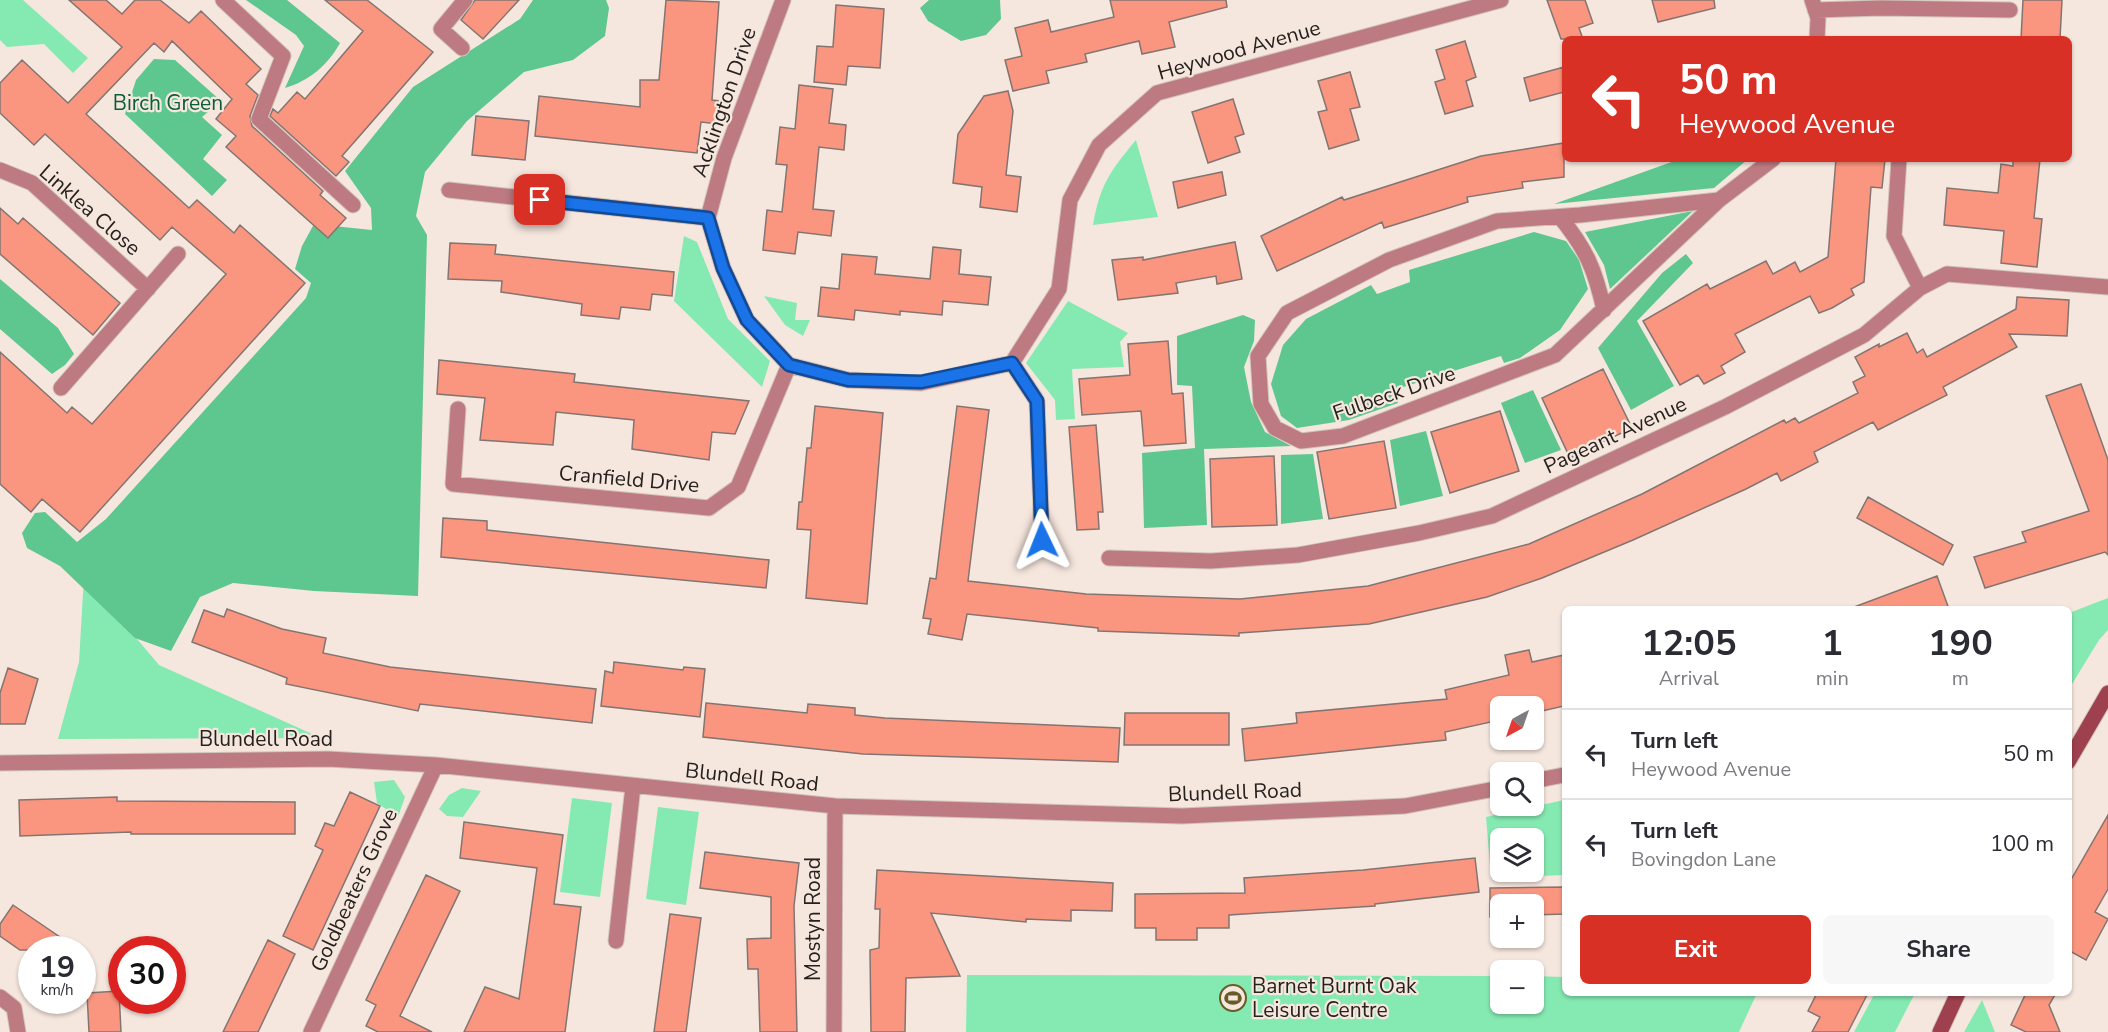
<!DOCTYPE html>
<html lang="en">
<head>
<meta charset="utf-8">
<style>
	:root { --surface:#fff; --page:#f7f7f7; --text:#2b2b33; --muted:#7c7c81; --line:#e1e1e2; --accent:#d93025 }
	body { margin:0; font-family:"Nunito Sans",sans-serif; background:var(--page); color:var(--text); height:100vh; display:flex; flex-direction:column; font-size:22px; white-space:nowrap }
	* { box-sizing:border-box; margin:0 }
	p { font-size:20px; color:var(--muted) }
	.icon { flex:none; width:33px; height:33px; fill:none; stroke:currentColor; stroke-width:2; stroke-linecap:round; stroke-linejoin:round }
	.map { position:relative; flex:1; overflow:hidden }
	.drawer { position:absolute; left:1562px; top:606px; width:510px; height:390px; display:flex; flex-direction:column; background:var(--surface); border-radius:9px; box-shadow:0 2px 4px #0004 }
	.drawer>* { flex:none }
	.guide { position:absolute; left:1562px; top:36px; width:510px; height:126px; border-radius:9px; box-shadow:0 2px 4px #0004; background:#d93025; color:#fff; overflow:hidden }
	.needle { width:39px; rotate:220deg }
	.controls { position:absolute; left:1490px; top:696px; display:grid; gap:12px }
	.controls a { display:grid; place-items:center; width:54px; height:54px; border-radius:9px; background:var(--surface); box-shadow:0 2px 4px #0004; font-size:30px }
	.speed { position:absolute; left:18px; top:936px; display:flex; gap:12px; font-size:30px; font-weight:700; text-align:center }
	.speed>* { display:grid; place-content:center; width:78px; height:78px; border-radius:50%; background:var(--surface); box-shadow:0 2px 4px #0004; line-height:1 }
	.speed small { font-size:15px; font-weight:400 }
	.speed .limit { border:9px solid #d22; background:#fff; color:#111 }
	.pin { position:absolute; display:grid; place-items:center; width:51px; height:51px; color:#fff; margin:-26px; border-radius:12px; box-shadow:0 3px 9px #0006 }
	.me { position:absolute; width:66px; margin:-33px; rotate:358deg; stroke-linejoin:round; filter:drop-shadow(0 0 4px #0008) }
	.turn { display:flex; align-items:center; gap:21px; height:126px; padding:0 18px; font-size:27px }
	.turn .icon { width:78px; height:78px; stroke-width:2.5 }
	.turn b { display:block; font-size:42px; line-height:51px }
	.eta { display:flex; justify-content:space-evenly; align-items:center; height:102px; text-align:center }
	.eta b { font-size:36px; font-weight:700; line-height:42px }
	.button { display:flex; gap:12px; margin-top:auto; padding:12px 18px }
	.button a { flex:1; height:69px; border-radius:9px; background:var(--accent); color:#fff; font-size:24px; font-weight:700; line-height:69px; text-align:center }
	.button a+a { background:var(--page); color:var(--text) }
	ul { padding:0; list-style:none }
	li { display:flex; align-items:center; gap:18px; height:90px; padding:0 18px; border-top:2px solid var(--line) }
	li div { flex:1 }
	li b { display:block; font-size:22px }
	li em { font-style:normal }
	.map>svg:first-child { display:block }
	.green { fill:#85eab2; fill-rule:evenodd }
	.forest { fill:#5ec68f }
	.building { fill:#fa967f; stroke:#847471; stroke-width:1.5 }
	.lines { fill:none; stroke-linecap:round; stroke-linejoin:round }
	.street-casing { stroke:#d1c3bb; stroke-width:17 }
	.secondary-casing { stroke:#d1c3bb; stroke-width:17 }
	.street { stroke:#bd7a81; stroke-width:15 }
	.secondary { stroke:#9f404f; stroke-width:15 }
	.route-casing { stroke:#114b97; stroke-width:15 }
	.route { stroke:#1a73e8; stroke-width:10 }
	.labels { text-anchor:middle; dominant-baseline:central; stroke-width:4.5; stroke-linejoin:round; paint-order:stroke }
	.street-label { font-size:21px; fill:#27211e; stroke:#f6e7de }
	.park-label { font-size:21px; fill:#0b5c39; stroke:#f6e7de }
	.poi-label { font-size:21px; fill:#27211e; stroke:#f6e7de; text-anchor:start }
</style>
</head>
<body>
<div class="map">
<svg width="2108" height="1032" viewBox="0 0 2108 1032">
	<rect width="100%" height="100%" fill="#f6e7de"/>
	<path class="green" d="M0 0H23L88 58 73 73 44 44 7 47 0 40Z
		M1136 140 1158 217 1093 225C1100 185 1110 171 1136 140Z
		M684 236 697 242 728 319 770 361 762 387 674 301Z
		M764 296 797 303 795 320H810L803 336 785 325Z
		M1068 301 1128 333 1120 342 1124 367 1072 369 1075 419 1056 420 1055 400 1026 363Z
		M84 576 159 665 321 738 58 739 79 662Z
		M2108 598V630L2099 640 2069 689V613Z
		M394 780 405 797 398 817 377 803 374 782Z
		M462 788 481 791 463 817 447 816 439 809 449 795Z
		M572 798 612 803 600 897 560 892Z
		M1564 800V875L1491 878 1486 817ZM1500 838H1533V872H1500Z
		M658 807 699 812 686 905 646 899Z
		M967 975 1500 976V1004H1533V976L1564 977V993H1757L1739 1032H966Z
		M1875 993H1915L1895 1032H1854Z
		M1982 1000 1995 1032H1964Z"/>
	<path class="forest" d="M246 0H287L340 43C328 65 309 81 285 88L304 46 296 35Z
		M533 0H606L609 8 605 36 573 60 524 72 467 121 425 172 416 216 427 235 418 596 314 591 233 583 200 597 171 651 135 638 60 566 27 548 22 533 35 513 45 512 77 542 106 519 306 298 311 283 295 269 302 246 314 224 372 230 371 208 345 171 413 87 520 19Z
		M929 0H1000L1001 19 986 35 961 41 928 21 920 8Z
		M154 59 175 60 221 101 202 117 222 135 203 159 227 180 212 196 125 114 136 80Z
		M1680 159H1748L1714 188 1554 204Z
		M1693 211 1610 289 1604 265 1585 232Z
		M1534 232 1566 241 1579 260 1588 289 1560 330 1520 358 1504 363 1501 356 1394 390 1398 403 1349 420 1297 428 1281 416 1271 384 1283 345 1306 319 1371 285 1377 294 1410 282 1409 270Z
		M1686 254 1693 263 1637 321 1674 386 1631 410 1598 348 1662 273Z
		M0 279 58 328 74 354 65 365 52 374 0 329Z
		M1243 315 1255 320 1254 341 1244 367 1251 402 1265 432 1291 446 1204 449 1207 525 1144 528 1142 453 1195 448 1192 386 1177 385V336Z
		M1533 390 1561 450 1525 463 1501 403Z
		M1426 431 1443 496 1400 506 1390 440Z
		M1313 454 1323 519 1281 524V455Z"/>
	<path class="building" d="M69 0H106L122 14 135 0H160L189 23 201 11 261 69 246 84 258 95 250 116 252 126 323 191 320 195 346 218 328 238 226 147 236 136 216 119 232 99 172 41 164 52 154 43 86 114 189 208 197 200 234 233 240 225 305 283 80 532 42 499 31 512 0 484V352L67 413 72 407 92 424 226 274 172 227 160 240 45 134 34 145 0 113V83L22 60 68 103 122 47Z
		M325 0H367L433 52 342 156 349 162 336 176 270 116 273 109 278 113 297 92 305 99 363 31Z
		M475 0H519L483 39 461 20Z
		M666 0 719 2 712 100 720 101 718 124 701 122 697 153 535 136 539 96 640 107V80H659Z
		M1110 0H1226L1227 7 1169 22 1175 47 1142 54 1139 41 1085 54 1087 62 1046 71 1049 83 1013 91 1005 60 1022 56 1015 28 1048 20 1051 32 1114 17Z
		M1547 0H1585L1593 23 1579 28 1583 39H1561Z
		M1652 0H1714L1715 8 1658 22Z
		M2023 0H2062L2060 39H2021Z
		M836 5 884 9 880 68 848 66 846 85 814 82 817 46 833 47Z
		M1465 41 1476 77 1466 81 1473 106 1445 114 1435 82 1445 79 1436 50Z
		M1564 67V92L1530 101 1524 78Z
		M1350 72 1360 107 1350 109 1359 140 1329 149 1318 112 1327 110 1318 81Z
		M799 85 833 89 829 123 846 125 844 150 819 147 813 209 834 211 831 236 798 232 795 254 763 250 767 210 782 212 787 165 776 164 780 127 795 129Z
		M1008 91 1013 111 1006 175 1021 177 1017 212 980 207 982 187 953 183 958 134 984 96Z
		M1233 99 1244 134 1235 137 1240 152 1208 163 1192 112Z
		M476 116 529 121 525 160 472 155Z
		M1564 143V177L1522 182 1523 188 1467 197 1468 202 1384 228 1382 222 1277 271 1261 236 1342 197 1344 200 1481 156Z
		M1836 159H1885L1882 188 1871 187 1864 282 1851 289 1854 295 1832 308 1819 313 1810 296 1735 334 1745 352 1721 366 1725 373 1704 384 1698 375 1680 385 1643 321 1707 284 1710 289 1766 261 1773 274 1795 262 1800 272 1828 257Z
		M2013 159H2040L2034 218 2042 219 2037 267 2001 263 2004 231 1944 225 1947 188 1998 193 2001 164 2013 166Z
		M1222 172 1226 195 1178 208 1173 182Z
		M0 208 18 224 23 218 120 303 93 335 0 254Z
		M1235 242 1242 279 1217 284 1216 276 1176 283 1178 293 1118 300 1112 260 1143 257V260Z
		M450 243 496 245 495 254 674 272 672 296 652 294 650 310 621 307 619 319 581 315 582 304 501 292 502 281 448 279Z
		M933 247 961 250 959 274 991 277 988 305 943 301 942 315 900 311V315L855 310 854 320 818 316 821 287 839 289 842 254 877 257 875 274 930 279Z
		M2017 297 2069 300 2067 336 2009 334 2017 347 1943 387 1947 395 1878 430 1873 422 1814 452 1818 462 1781 481 1777 473 1746 489 1633 540 1542 578 1487 597 1369 624 1239 633V636L1098 631V628L967 614 962 640 928 634 931 619 923 618 930 578 936 579 957 406 989 410 968 581 1086 594 1240 599 1368 586 1529 544 1642 494 1784 420 1786 423 1795 418 1799 423 1858 393 1853 382 1865 376 1855 357 1879 344V347L1907 333 1917 353 1923 349 1927 357 2016 309Z
		M1168 341 1172 394 1183 393 1186 443 1144 446 1141 411 1082 415 1079 379 1130 375 1128 344Z
		M439 360 575 374 574 382 749 401 735 434 712 432 709 460 632 449 634 420 556 412 553 445 480 440 485 398 437 394Z
		M1603 369 1632 428 1570 458 1542 398Z
		M2081 384 2108 460V555L2105 552 1985 588 1974 557 2026 542 2022 532 2089 511 2046 396Z
		M815 406 883 413 867 604 806 598 811 530 797 529 799 502H802L807 448H811Z
		M1500 411 1519 471 1450 493 1431 432Z
		M1096 425 1103 512H1098L1099 529 1077 530 1069 427Z
		M1384 441 1396 508 1329 519 1317 452Z
		M1274 456 1277 525 1212 527 1210 459Z
		M1868 497 1953 545 1943 565 1857 518Z
		M443 518 487 521V530L769 560 766 588 441 557Z
		M1937 576 1949 609H1854V607Z
		M227 609 282 629 326 638 323 653 390 667 596 689 592 723 420 704 418 711 286 684 287 678 192 642 204 610 224 617Z
		M1529 650 1532 662 1564 655V706L1533 713V706H1500V720L1445 732 1446 740 1245 761 1242 729 1297 723 1296 713 1447 699 1445 690 1509 675 1505 655Z
		M614 662 683 670 684 667 705 669 700 717 601 706 605 671 613 673Z
		M8 668 38 679 25 724H0V693Z
		M706 703 807 713 808 704 855 708V715L885 718 1120 728 1118 762 863 754 703 737Z
		M1125 713H1229V745H1124Z
		M350 792 380 806 313 950 283 936 323 850 315 846 325 823 334 826Z
		M117 797V801L295 802V834H131V832L20 836 19 800Z
		M2108 815V889L2095 912 2108 919 2086 960 2068 950V885Z
		M464 822 563 835 554 904 581 907 565 1032H464L485 987 519 999 537 868 460 858Z
		M705 852 799 863 794 906 797 1032H760L758 969H748L747 939 771 938V897L700 888Z
		M1475 858 1479 892 1375 904V906L1229 915V928H1197V940H1156V928H1135V894L1245 893 1244 878 1363 870Z
		M877 870 1113 883 1112 911 1071 910V921L1026 919V922L931 913 960 976 906 978 905 1032H871L870 950 879 948 880 909H875Z
		M426 875 460 891 400 1016 432 1032H378L366 1026 376 1005 366 1000Z
		M1564 887V914L1533 915V904H1500V917H1490V888Z
		M13 905 79 950H20L0 936V924Z
		M670 914 701 918 686 1032H654Z
		M268 940 295 954 258 1032H223Z
		M119 991 121 1032H89L87 993Z
		M1817 993H1868L1848 1032H1812L1820 1017 1808 1011Z
		M2026 993H2056L2049 1005 2060 1032H2026L2011 1025Z"/>
	<g class="lines">
		<defs>
			<path id="street" d="M223 0 283 56 259 119 353 205
				M1812 0 1818 18 1817 39
				M1815 10 1881 8 2010 10
				M462 48 441 29 465 0
				M1899 159 1894 236 1920 288
				M0 170 32 183 148 289
				M449 190 708 218
				M1719 200 1580 215 1497 221 1389 260 1287 313 1258 356 1261 404 1275 428 1301 441 1343 436 1555 355 1719 200 1773 159
				M1560 217C1586 249 1595 269 1604 310
				M708 218 723 268 747 320 789 365 848 380 921 383 1012 363 1059 289 1070 200 1099 145 1157 93 1501 0
				M708 218 724 158 783 0
				M1012 363 1037 401 1042 540
				M61 388 178 254
				M458 409 453 484 709 508 738 487 789 365
				M1109 558 1211 561 1298 555 1419 533 1492 516 1725 407 1864 335 1920 288 1947 274 2108 287
				M0 763 328 759 436 765 835 806 1182 816 1405 806 1500 788
				M1533 781 1564 775
				M616 941 633 786
				M0 997 14 1008 18 1032
				M311 1032 436 765
				M834 1032 835 806"/>
			<path id="secondary" d="M2068 762 2108 693
				M1940 1032 1958 993"/>
		</defs>
		<use href="#street" class="street-casing"/>
		<use href="#secondary" class="secondary-casing"/>
		<use href="#street" class="street"/>
		<use href="#secondary" class="secondary"/>
	</g>
	<g class="lines">
		<defs>
			<path id="route" d="M540 200 708 218 723 268 747 320 789 365 848 380 921 382 1012 363 1037 401 1042 540"/>
		</defs>
		<use href="#route" class="route-casing"/>
		<use href="#route" class="route"/>
	</g>
	<defs>
		<symbol id="stadium-ring" viewBox="-11 -11 22 22"><circle r="9.5" fill="#f6e7de" stroke="#695b28" stroke-width="1.5"/><path d="M0-5a6.5 5 0 1 0 0 10a6.5 5 0 1 0 0-10ZM-3.5-1.8h7v3.6h-7Z" fill="#695b28"/></symbol>
	</defs>
	<g fill-rule="evenodd">
		<use href="#stadium-ring" x="1218" y="983" width="30" height="30"/>
	</g>
	<g class="labels">
		<g class="street-label">
			<text transform="translate(1239 50) rotate(-16)">Heywood Avenue</text>
			<text transform="translate(724 102) rotate(-71)">Acklington Drive</text>
			<text transform="translate(90 210) rotate(41)">Linklea Close</text>
			<text transform="translate(1394 393) rotate(-19)">Fulbeck Drive</text>
			<text transform="translate(1615 435) rotate(-25)">Pageant Avenue</text>
			<text transform="translate(629 479) rotate(5)">Cranfield Drive</text>
			<text x="266" y="739">Blundell Road</text>
			<text transform="translate(752 777) rotate(6)">Blundell Road</text>
			<text transform="translate(1235 792) rotate(-2)">Blundell Road</text>
			<text transform="translate(354 890) rotate(-65)">Goldbeaters Grove</text>
			<text transform="translate(813 919) rotate(-90)">Mostyn Road</text>
		</g>
		<g class="park-label">
			<text x="168" y="103">Birch Green</text>
		</g>
		<g class="poi-label">
			<text x="1252" y="986">Barnet Burnt Oak<tspan x="1252" dy="24">Leisure Centre</tspan></text>
		</g>
	</g>
</svg>
<div class="controls">
<a><svg class="needle" viewBox="-14 -14 28 28"><path d="M0-13l5 13h-10z" fill="#e53935"/><path d="M0 13l5-13h-10z" fill="#7c7c81"/></svg></a>
<a><svg class="icon" aria-label="search" viewBox="0 0 24 24"><circle cx="10" cy="10" r="6"/><path d="M15 15l6 6"/></svg></a>
<a><svg class="icon" aria-label="layers" viewBox="0 0 24 24"><path d="M12 4l9 5-9 5-9-5zM3 14l9 5 9-5"/></svg></a>
<a>+</a>
<a>−</a>
</div>
<div class="speed"><div>19<small>km/h</small></div><div class="limit">30</div></div>
<div class="pin" style="left:540px;top:200px;background:#d93025"><svg class="icon" aria-label="arrive" viewBox="0 0 24 24"><path d="M6 21V4h12l-3 4 3 4H6"/></svg></div>
<svg class="me" style="left:1042px;top:540px" viewBox="-20 -20 40 40"><path d="M0-17L14 15 0 8-14 15z" fill="#1a73e8" stroke="#fff" stroke-width="4"/></svg>
<div class="guide">
<div class="turn"><svg class="icon" aria-label="left" viewBox="0 0 24 24"><path d="M17 20v-9H6M10 6l-5 5 5 5"/></svg><div><b>50 m</b>Heywood Avenue</div></div>
</div>
<section class="drawer">
<div class="eta">
<div><b>12:05</b><p>Arrival</p></div>
<div><b>1</b><p>min</p></div>
<div><b>190</b><p>m</p></div>
</div>
<ul>
<li><svg class="icon" aria-label="left" viewBox="0 0 24 24"><path d="M17 20v-9H6M10 6l-5 5 5 5"/></svg><div><b>Turn left</b><p>Heywood Avenue</p></div><em>50 m</em></li>
<li><svg class="icon" aria-label="left" viewBox="0 0 24 24"><path d="M17 20v-9H6M10 6l-5 5 5 5"/></svg><div><b>Turn left</b><p>Bovingdon Lane</p></div><em>100 m</em></li>
</ul>
<div class="button"><a>Exit</a><a>Share</a></div>
</section>
</div>
</body>
</html>
